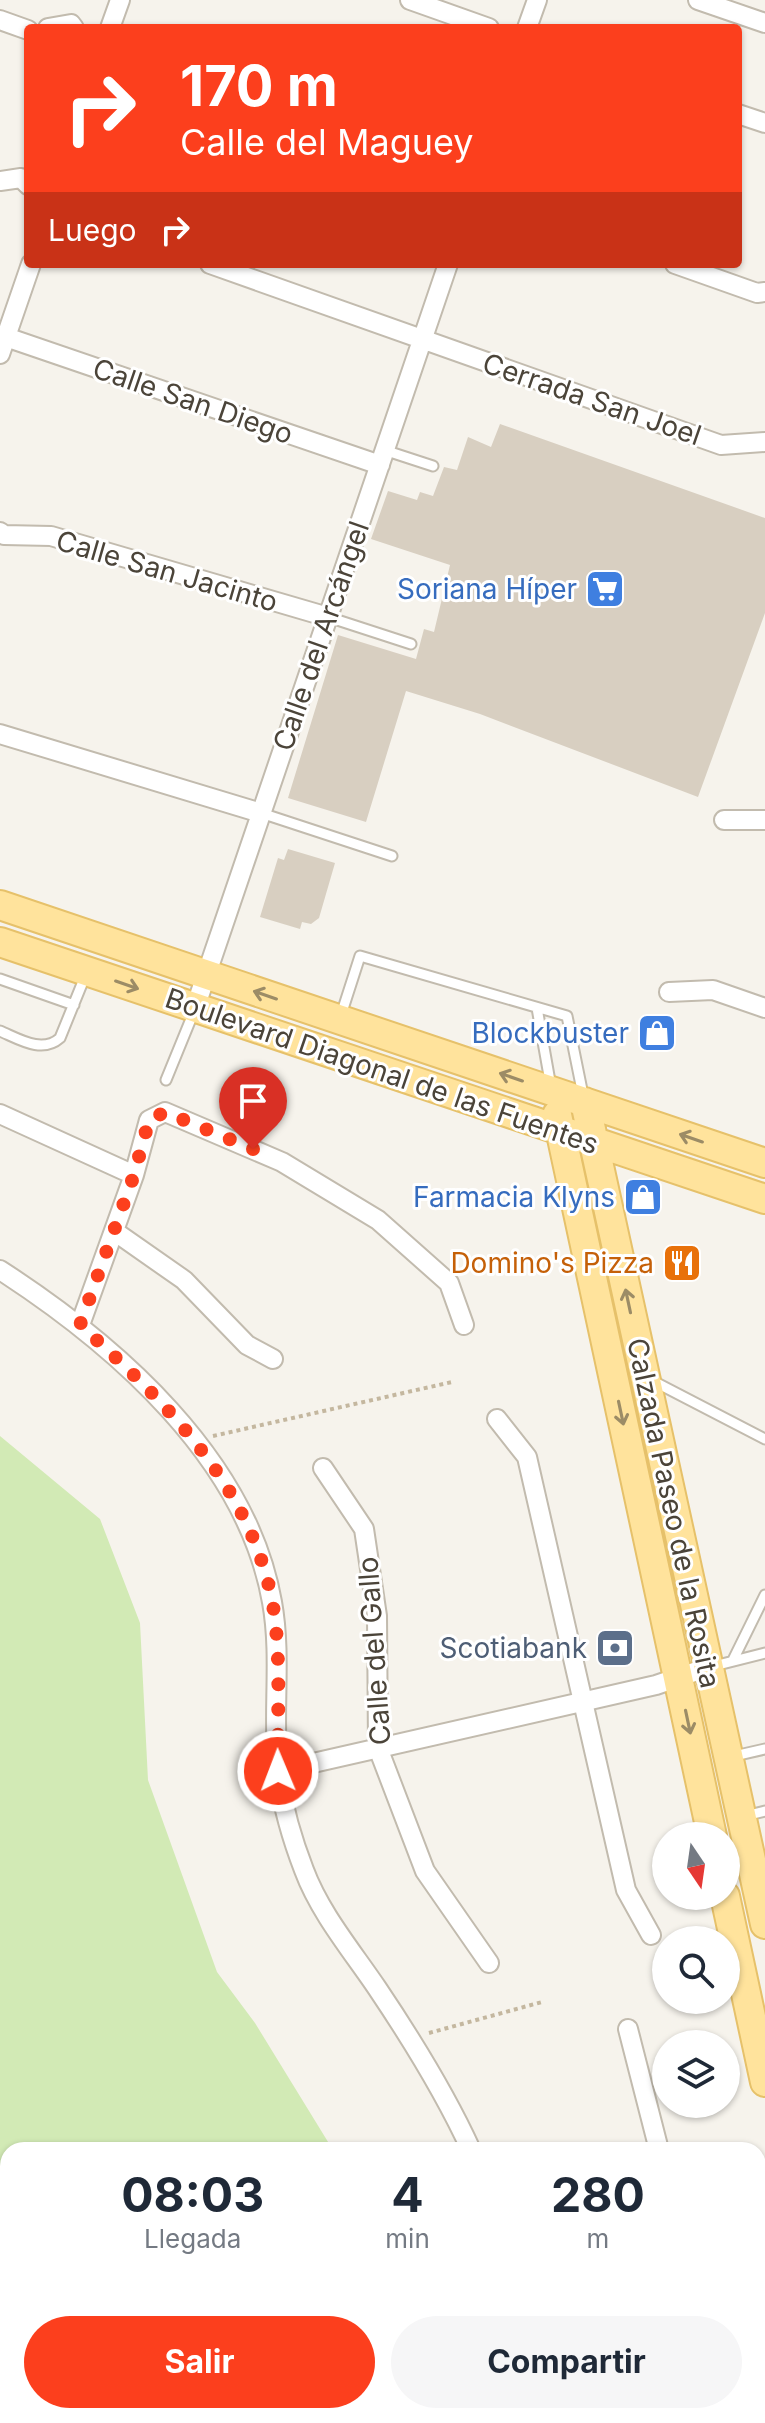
<!DOCTYPE html>
<html lang="es">
<head>
<meta charset="utf-8">
<style>
	:root { --surface:#fff; --page:#f6f6f7; --text:#1f2937; --muted:#747a83; --accent:#fc3f1d }
	body { margin:0; font-family:Inter,sans-serif; background:var(--page); color:var(--text); height:100vh; display:flex; flex-direction:column; font-size:30px; white-space:nowrap }
	* { box-sizing:border-box; margin:0 }
	p { font-size:26px; color:var(--muted) }
	.icon { flex:none; width:44px; height:44px; fill:none; stroke:currentColor; stroke-width:2; stroke-linecap:round; stroke-linejoin:round }
	.map { position:relative; flex:1; overflow:hidden }
	.details { position:absolute; left:0px; top:2142px; width:766px; height:282px; display:flex; flex-direction:column; background:var(--surface); border-radius:24px 24px 0 0; box-shadow:0 2px 6px #0004 }
	.details>* { flex:none }
	.guide { position:absolute; left:24px; top:24px; width:718px; height:244px; border-radius:8px; box-shadow:0 2px 6px #0004; background:#fc3f1d; color:#fff; overflow:hidden }
	.needle { width:52px; rotate:167deg }
	.controls { position:absolute; left:652px; top:1822px; display:grid; gap:16px }
	.controls a { display:grid; place-items:center; width:88px; height:88px; border-radius:50%; background:var(--surface); box-shadow:0 2px 6px #0004; font-size:40px }
	.pin { position:absolute; display:grid; place-items:center; width:68px; height:68px; color:#fff; margin:-82px -34px; border-radius:50% 50% 50% 0; rotate:-45deg; box-shadow:0 0 8px #0007 }
	.pin .icon { rotate:45deg }
	.me { position:absolute; width:88px; margin:-44px; rotate:359deg; stroke-linejoin:round; filter:drop-shadow(0 0 6px #0008) }
	.turn { display:flex; align-items:center; gap:28px; height:168px; padding:0 24px; font-size:36px }
	.turn .icon { width:104px; height:104px; stroke-width:2.5 }
	.turn b { display:block; font-size:56px; line-height:68px }
	.then { display:flex; align-items:center; height:76px; padding:0 24px; background:#0003; gap:16px; font-size:30px }
	.eta { display:flex; justify-content:space-evenly; align-items:center; height:136px; text-align:center }
	.eta b { font-size:48px; font-weight:700; line-height:56px }
	.primary-button { display:flex; gap:16px; margin-top:auto; padding:16px 24px }
	.primary-button a { flex:1; height:92px; border-radius:48px; background:var(--accent); color:#fff; font-size:32px; font-weight:700; line-height:92px; text-align:center }
	.primary-button a+a { background:var(--page); color:var(--text) }
	.map>svg:first-child { display:block }
	.green { fill:#d2eab5 }
	.building { fill:#d8cfc1 }
	.lines { fill:none; stroke-linecap:round; stroke-linejoin:round }
	.lane-casing { stroke:#c2bbae; stroke-width:13 }
	.street-casing { stroke:#c2bbae; stroke-width:22 }
	.primary-casing { stroke:#e6c16a; stroke-width:32 }
	.path { stroke:#c4b79f; stroke-width:4; stroke-dasharray:4 4; stroke-linecap:butt }
	.lane { stroke:#fff; stroke-width:9 }
	.street { stroke:#fff; stroke-width:18 }
	.primary { stroke:#ffe39c; stroke-width:28 }
	.oneway { stroke:#9c8c66 }
	.route { stroke:#fc3f1d; stroke-width:14; stroke-dasharray:0 25.2 }
	.labels { text-anchor:middle; dominant-baseline:central; stroke-width:6; stroke-linejoin:round; paint-order:stroke }
	.street-label { font-size:28px; fill:#4b4439; stroke:#fff }
	.shop-label { font-size:28px; fill:#366cbe; stroke:#fff; text-anchor:end }
	.food-label { font-size:28px; fill:#c56008; stroke:#fff; text-anchor:end }
	.service-label { font-size:28px; fill:#4e5e75; stroke:#fff; text-anchor:end }
</style>
</head>
<body>
<div class="map">
<svg width="765" height="2423" viewBox="0 0 765 2423">
	<rect width="100%" height="100%" fill="#f6f3ec"/>
	<path class="green" d="M0 1436 100 1519 140 1623 148 1780 217 1972 255 2023 333 2150H8V2416H380V2423H0Z"/>
	<path class="building" d="M500 424 765 518V613L698 797 480 714 406 691 366 822 288 798 338 635 416 659 424 629 434 632 450 565 371 539 388 491 417 500 420 492 433 496 444 467 457 470 468 437 491 447Z
		M288 849 335 863 319 918 311 924 302 922 300 929 260 917 278 858 284 860Z"/>
	<g class="lines">
		<defs>
			<path id="lane" d="M384 450 433 466
				M328 617 411 644
				M261 813 392 856
				M0 979 74 1005
				M537 1008 551 1087
				M341 1015 360 956 567 1016 583 1095
				M0 1031C19 1039 42 1054 60 1038L86 974
				M166 1080 195 1009
				M651 1380 765 1439
				M733 1660 765 1595
				M710 1667 765 1653
				M730 1757 765 1749
				M745 1816 765 1811"/>
			<path id="street" d="M410 0 489 28
				M698 0 765 23
				M0 20 28 30
				M48 28 71 24 74 28
				M110 28 120 0
				M527 28 537 0
				M738 114 765 123
				M0 181 21 178 28 185
				M210 264 721 445 765 442
				M675 264 757 293 765 292
				M0 335 380 465
				M0 354 31 264
				M0 532 4 535 51 536 328 617
				M0 734 261 813
				M724 820H765
				M669 992 713 990 765 1008
				M195 1008 448 264
				M0 1114 134 1175
				M114 1231 184 1280 247 1345 273 1359
				M0 1270C116 1345 247 1459 272 1602 282 1657 272 1715 278 1771 282 1804 292 1839 304 1870 320 1913 352 1951 377 1988 412 2040 445 2093 471 2150
				M80 1325 134 1175 149 1120 165 1112 282 1162 378 1220 449 1283 464 1325
				M497 1419 527 1457 626 1890 651 1935
				M323 1468 364 1529 377 1616 378 1748 425 1871 489 1963
				M278 1771 656 1685 706 1668
				M628 2029 659 2150
				M758 2247 765 2246
				M511 2416V2423
				M721 2416 722 2423"/>
			<path id="primary" d="M0 905 765 1163
				M0 942 765 1199
				M585 1102 765 1924
				M557 1115 712 1836
				M725 1896 765 2082"/>
		</defs>
		<use href="#lane" class="lane-casing"/>
		<use href="#street" class="street-casing"/>
		<use href="#primary" class="primary-casing"/>
		<path class="path" d="M213 1436 452 1382
			M429 2033 542 2002"/>
		<use href="#lane" class="lane"/>
		<use href="#street" class="street"/>
		<use href="#primary" class="primary"/>
	</g>
	<defs><path id="oneway-shaft" d="M-6 0H5M1.5-3L5.5 0L1.5 3" fill="none" stroke-width="1.6" stroke-linecap="round" stroke-linejoin="round" transform="scale(2)"/></defs>
	<g class="oneway">
		<use href="#oneway-shaft" transform="translate(127 985) rotate(19)"/>
		<use href="#oneway-shaft" transform="translate(265 995) rotate(-161)"/>
		<use href="#oneway-shaft" transform="translate(511 1077) rotate(-161)"/>
		<use href="#oneway-shaft" transform="translate(691 1138) rotate(-161)"/>
		<use href="#oneway-shaft" transform="translate(628 1301) rotate(-102)"/>
		<use href="#oneway-shaft" transform="translate(621 1413) rotate(78)"/>
		<use href="#oneway-shaft" transform="translate(688 1722) rotate(78)"/>
	</g>
	<g class="lines">
		<path class="route" d="M253 1149 165 1112 149 1120 134 1175 80 1325C165 1401 249 1484 272 1600 282 1653 277 1717 278 1771"/>
	</g>
	<defs>
		<symbol id="supermarket-square" viewBox="-11 -11 22 22"><rect x="-9" y="-9" width="18" height="18" rx="4" fill="#3f7fe0" stroke="#fff"/><path d="M-6-5.5h2.5l.6 2H6L4.5 2H-2.5L-4.4-4H-6ZM-1.5 3.2a1.3 1.3 0 1 0 .1 0ZM3 3.2a1.3 1.3 0 1 0 .1 0Z" fill="#fff"/></symbol>
		<symbol id="shop-square" viewBox="-11 -11 22 22"><rect x="-9" y="-9" width="18" height="18" rx="4" fill="#3f7fe0" stroke="#fff"/><path d="M-5-2.5h2.3a2.7 3.5 0 0 1 5.4 0H5L5.5 6h-11ZM-1.5-2.5h3a1.5 2.3 0 0 0-3 0Z" fill="#fff"/></symbol>
		<symbol id="restaurant-square" viewBox="-11 -11 22 22"><rect x="-9" y="-9" width="18" height="18" rx="4" fill="#e8710a" stroke="#fff"/><path d="M-5-6h1v4h1v-4h1v4h1v-4h1v5L-1.5 .5V6h-2V.5L-5-1ZM5-6V6H3V1.5H1.5Q1.5-4 5-6Z" fill="#fff"/></symbol>
		<symbol id="bank-square" viewBox="-11 -11 22 22"><rect x="-9" y="-9" width="18" height="18" rx="4" fill="#5c6f8a" stroke="#fff"/><path d="M-6-4H6V4H-6ZM0-2.3a2.3 2.3 0 1 0 0 4.6a2.3 2.3 0 1 0 0-4.6Z" fill="#fff"/></symbol>
	</defs>
	<g fill-rule="evenodd">
		<use href="#supermarket-square" x="583" y="567" width="44" height="44"/>
		<use href="#shop-square" x="635" y="1011" width="44" height="44"/>
		<use href="#shop-square" x="621" y="1175" width="44" height="44"/>
		<use href="#restaurant-square" x="660" y="1241" width="44" height="44"/>
		<use href="#bank-square" x="593" y="1626" width="44" height="44"/>
	</g>
	<g class="labels">
		<g class="street-label">
			<text transform="translate(592 399) rotate(19)">Cerrada San Joel</text>
			<text transform="translate(193 401) rotate(19)">Calle San Diego</text>
			<text transform="translate(167 571) rotate(16)">Calle San Jacinto</text>
			<text transform="translate(321 636) rotate(-71)">Calle del Arcángel</text>
			<text transform="translate(382 1071) rotate(19)">Boulevard Diagonal de las Fuentes</text>
			<text transform="translate(674 1513) rotate(78)">Calzada Paseo de la Rosita</text>
			<text transform="translate(374 1651) rotate(-94)">Calle del Gallo</text>
		</g>
		<g class="shop-label">
			<text x="577" y="589">Soriana Híper</text>
			<text x="629" y="1033">Blockbuster</text>
			<text x="615" y="1197">Farmacia Klyns</text>
		</g>
		<g class="food-label">
			<text x="654" y="1263">Domino's Pizza</text>
		</g>
		<g class="service-label">
			<text x="587" y="1648">Scotiabank</text>
		</g>
	</g>
</svg>
<div class="controls">
<a><svg class="needle" viewBox="-14 -14 28 28"><path d="M0-13l5 13h-10z" fill="#e53935"/><path d="M0 13l5-13h-10z" fill="#747a83"/></svg></a>
<a><svg class="icon" aria-label="search" viewBox="0 0 24 24"><circle cx="10" cy="10" r="6"/><path d="M15 15l6 6"/></svg></a>
<a><svg class="icon" aria-label="layers" viewBox="0 0 24 24"><path d="M12 4l9 5-9 5-9-5zM3 14l9 5 9-5"/></svg></a>
</div>
<div class="pin" style="left:253px;top:1149px;background:#d93025"><svg class="icon" aria-label="arrive" viewBox="0 0 24 24"><path d="M6 21V4h12l-3 4 3 4H6"/></svg></div>
<svg class="me" style="left:278px;top:1771px" viewBox="-20 -20 40 40"><circle r="17" fill="#fc3f1d" stroke="#fff" stroke-width="3"/><path d="M0-11L8 9 0 5-8 9z" fill="#fff"/></svg>
<div class="guide">
<div class="turn"><svg class="icon" aria-label="right" viewBox="0 0 24 24"><path d="M7 20v-9h11M14 6l5 5-5 5"/></svg><div><b>170 m</b>Calle del Maguey</div></div>
<div class="then">Luego<svg class="icon" aria-label="right" viewBox="0 0 24 24"><path d="M7 20v-9h11M14 6l5 5-5 5"/></svg></div>
</div>
<section class="details">
<div class="eta">
<div><b>08:03</b><p>Llegada</p></div>
<div><b>4</b><p>min</p></div>
<div><b>280</b><p>m</p></div>
</div>
<div class="primary-button"><a>Salir</a><a>Compartir</a></div>
</section>
</div>
</body>
</html>
